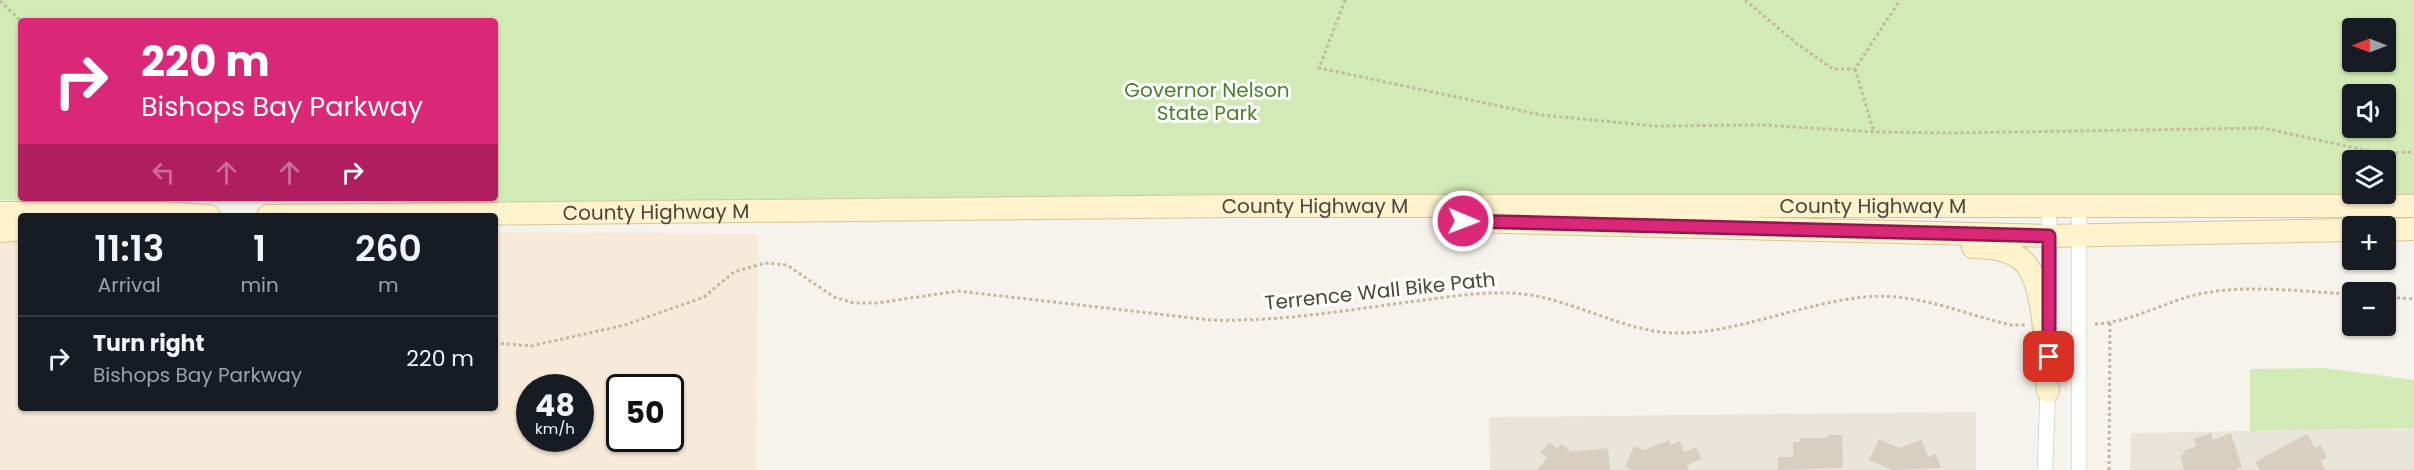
<!DOCTYPE html>
<html lang="en">
<head>
<meta charset="utf-8">
<style>
	:root { --surface:#171b24; --page:#20242c; --text:#f1f3f6; --muted:#9ea1a6; --line:#363941 }
	body { margin:0; font-family:Poppins,sans-serif; background:var(--page); color:var(--text); height:100vh; display:flex; flex-direction:column; font-size:22px; white-space:nowrap }
	* { box-sizing:border-box; margin:0 }
	p { font-size:20px; color:var(--muted) }
	.icon { flex:none; width:33px; height:33px; fill:none; stroke:currentColor; stroke-width:2; stroke-linecap:round; stroke-linejoin:round }
	.map { position:relative; flex:1; overflow:hidden }
	.drawer { position:absolute; left:18px; top:213px; width:480px; height:198px; display:flex; flex-direction:column; background:var(--surface); border-radius:6px; box-shadow:0 2px 4px #0004 }
	.drawer>* { flex:none }
	.hud { position:absolute; left:18px; top:18px; width:480px; height:183px; border-radius:6px; box-shadow:0 2px 4px #0004; background:#db2777; color:#fff; overflow:hidden }
	.needle { width:39px; rotate:270deg }
	.tools { position:absolute; left:2342px; top:18px; display:grid; gap:12px }
	.tools a { display:grid; place-items:center; width:54px; height:54px; border-radius:6px; background:var(--surface); box-shadow:0 2px 4px #0004; font-size:30px }
	.speed { position:absolute; left:516px; top:374px; display:flex; gap:12px; font-size:30px; font-weight:700; text-align:center }
	.speed>* { display:grid; place-content:center; width:78px; height:78px; border-radius:50%; background:var(--surface); box-shadow:0 2px 4px #0004; line-height:1 }
	.speed small { font-size:15px; font-weight:400 }
	.speed .limit { border:3px solid #111; border-radius:9px; background:#fff; color:#111 }
	.pin { position:absolute; display:grid; place-items:center; width:51px; height:51px; color:#fff; margin:-26px; border-radius:12px; box-shadow:0 3px 9px #0006 }
	.me { position:absolute; width:66px; margin:-33px; rotate:91deg; stroke-linejoin:round; filter:drop-shadow(0 0 4px #0008) }
	.turn { display:flex; align-items:center; gap:21px; height:126px; padding:0 24px; font-size:27px }
	.turn .icon { width:78px; height:78px; stroke-width:2.5 }
	.turn b { display:block; font-size:42px; line-height:51px }
	.lanes { display:flex; align-items:center; height:57px; padding:0 24px; background:#0003; justify-content:center; gap:30px; direction:ltr }
	.lanes .off { opacity:.35 }
	.eta { display:flex; justify-content:space-evenly; align-items:center; height:102px; text-align:center }
	.eta b { font-size:36px; font-weight:600; line-height:42px }
	ul { padding:0; list-style:none }
	li { display:flex; align-items:center; gap:18px; height:84px; padding:0 24px; border-top:2px solid var(--line) }
	li div { flex:1 }
	li b { display:block; font-size:22px }
	li em { font-style:normal }
	.map>svg:first-child { display:block }
	.residential { fill:#eae5da }
	.commercial { fill:#f7ead8; fill-rule:evenodd }
	.green { fill:#d2eab5; fill-rule:evenodd }
	.building { fill:#d8cfc1 }
	.lines { fill:none; stroke-linecap:round; stroke-linejoin:round }
	.minor-casing { stroke:#c2bbae; stroke-width:16 }
	.secondary-casing { stroke:#d6c79b; stroke-width:24 }
	.path { stroke:#c4b79f; stroke-width:3; stroke-dasharray:3 3; stroke-linecap:butt }
	.minor { stroke:#fff; stroke-width:15 }
	.secondary { stroke:#fff3cd; stroke-width:22 }
	.route-casing { stroke:#8e194d; stroke-width:15 }
	.route { stroke:#db2777; stroke-width:10 }
	.labels { text-anchor:middle; dominant-baseline:central; stroke-width:6; stroke-linejoin:round; paint-order:stroke }
	.park-label { font-size:20px; fill:#4a7f2a; stroke:#fff }
	.street-label { font-size:20px; fill:#4b4439; stroke:#fff }
</style>
</head>
<body>
<div class="map">
<svg width="2414" height="470" viewBox="0 0 2414 470">
	<rect width="100%" height="100%" fill="#f6f3ec"/>
	<path class="residential" d="M1976 412V470H1490L1489 417Z
		M2414 428V470H2130L2131 433Z"/>
	<path class="commercial" d="M495 232 758 234 756 470H0V241L21 240V408H495ZM530 387H580V438H530ZM620 387H670V438H620Z"/>
	<path class="green" d="M0 0H2414V203H511L163 199 125 203 0 200ZM21 21H495V198H21ZM2352 28H2385V62H2352ZM2352 94H2385V128H2352ZM2352 160H2385V194H2352Z
		M2324 368 2414 380V428L2250 431V369Z"/>
	<path class="building" d="M2211 433 2213 440 2231 433 2242 467 2234 470H2184L2180 456 2185 454 2183 451 2196 446 2194 439Z
		M2307 434 2315 448 2321 445 2327 457 2321 461 2325 470H2260L2255 462Z
		M1827 435H1842L1843 468 1778 470V457H1793V442H1800V438H1827Z
		M1879 439 1899 448 1922 440 1928 457 1936 454 1941 468 1892 470 1869 460Z
		M1669 440 1671 445 1680 441 1684 452 1696 447 1702 459 1687 465 1689 470H1632L1625 467 1634 446 1644 450Z
		M1549 442 1557 449 1562 444 1571 452 1608 448 1610 470H1537L1547 458 1541 452Z"/>
	<g class="lines">
		<defs>
			<path id="minor" d="M2079 207V470
				M2049 310V208
				M2045 470 2048 382"/>
			<g id="secondary">
				<path d="M0 213H163L209 216"/>
				<path id="s1" d="M268 216 1234 206H2414"/>
				<path d="M1466 221 2049 236 2352 230"/>
				<path d="M2385 230 2414 229"/>
				<path d="M0 231 21 229"/>
				<path d="M1973 247C1991 247 2012 249 2025 263 2047 289 2045 358 2048 391"/>
			</g>
		</defs>
		<use href="#minor" class="minor-casing"/>
		<use href="#secondary" class="secondary-casing"/>
		<path class="path" d="M1345 0 1319 68 1542 115 1655 126 1764 125 1874 132 1951 133 2263 128 2378 153 2414 152
			M1745 0 1796 43 1833 69H1855L1900 0
			M0 1 21 21
			M1855 69 1874 132
			M229 198 230 199
			M2385 297 2414 299
			M2095 324C2136 322 2169 298 2210 292 2255 285 2306 292 2352 294
			M495 343 531 346 625 325 704 297 734 272 765 263 787 265 834 297 854 303H877L958 291 1210 320C1277 322 1342 311 1409 302 1441 298 1475 292 1508 293 1566 294 1617 331 1674 333 1733 335 1804 302 1866 297 1916 292 1963 314 2011 325H2026
			M2109 470 2110 323"/>
		<use href="#minor" class="minor"/>
		<use href="#secondary" class="secondary"/>
	</g>
	<g class="lines">
		<defs>
			<path id="route" d="M1463 221 2049 236V357"/>
		</defs>
		<use href="#route" class="route-casing"/>
		<use href="#route" class="route"/>
	</g>
	<g class="labels">
		<g class="park-label">
			<text x="1207" y="90">Governor Nelson<tspan x="1207" dy="23">State Park</tspan></text>
		</g>
		<g class="street-label">
			<text stroke="none"><textPath href="#s1" startOffset="1047">County Highway M</textPath></text>
			<text stroke="none"><textPath href="#s1" startOffset="1605">County Highway M</textPath></text>
			<text stroke="none"><textPath href="#s1" startOffset="388">County Highway M</textPath></text>
			<text transform="translate(1380 291) rotate(-6)">Terrence Wall Bike Path</text>
		</g>
	</g>
</svg>
<div class="tools">
<a><svg class="needle" viewBox="-14 -14 28 28"><path d="M0-13l5 13h-10z" fill="#e53935"/><path d="M0 13l5-13h-10z" fill="#9ea1a6"/></svg></a>
<a><svg class="icon" aria-label="sound" viewBox="0 0 24 24"><path d="M4 9h4l5-4v14l-5-4H4zM17 9q2 3 0 6"/></svg></a>
<a><svg class="icon" aria-label="layers" viewBox="0 0 24 24"><path d="M12 4l9 5-9 5-9-5zM3 14l9 5 9-5"/></svg></a>
<a>+</a>
<a>−</a>
</div>
<div class="speed"><div>48<small>km/h</small></div><div class="limit">50</div></div>
<div class="pin" style="left:2049px;top:357px;background:#d93025"><svg class="icon" aria-label="arrive" viewBox="0 0 24 24"><path d="M6 21V4h12l-3 4 3 4H6"/></svg></div>
<svg class="me" style="left:1463px;top:221px" viewBox="-20 -20 40 40"><circle r="17" fill="#db2777" stroke="#fff" stroke-width="3"/><path d="M0-11L8 9 0 5-8 9z" fill="#fff"/></svg>
<div class="hud">
<div class="turn"><svg class="icon" aria-label="right" viewBox="0 0 24 24"><path d="M7 20v-9h11M14 6l5 5-5 5"/></svg><div><b>220 m</b>Bishops Bay Parkway</div></div>
<div class="lanes"><svg class="icon off" aria-label="left" viewBox="0 0 24 24"><path d="M17 20v-9H6M10 6l-5 5 5 5"/></svg><svg class="icon off" aria-label="ahead" viewBox="0 0 24 24"><path d="M12 20V5M6 11l6-6 6 6"/></svg><svg class="icon off" aria-label="ahead" viewBox="0 0 24 24"><path d="M12 20V5M6 11l6-6 6 6"/></svg><svg class="icon" aria-label="right" viewBox="0 0 24 24"><path d="M7 20v-9h11M14 6l5 5-5 5"/></svg></div>
</div>
<section class="drawer">
<div class="eta">
<div><b>11:13</b><p>Arrival</p></div>
<div><b>1</b><p>min</p></div>
<div><b>260</b><p>m</p></div>
</div>
<ul>
<li><svg class="icon" aria-label="right" viewBox="0 0 24 24"><path d="M7 20v-9h11M14 6l5 5-5 5"/></svg><div><b>Turn right</b><p>Bishops Bay Parkway</p></div><em>220 m</em></li>
</ul>
</section>
</div>
</body>
</html>
